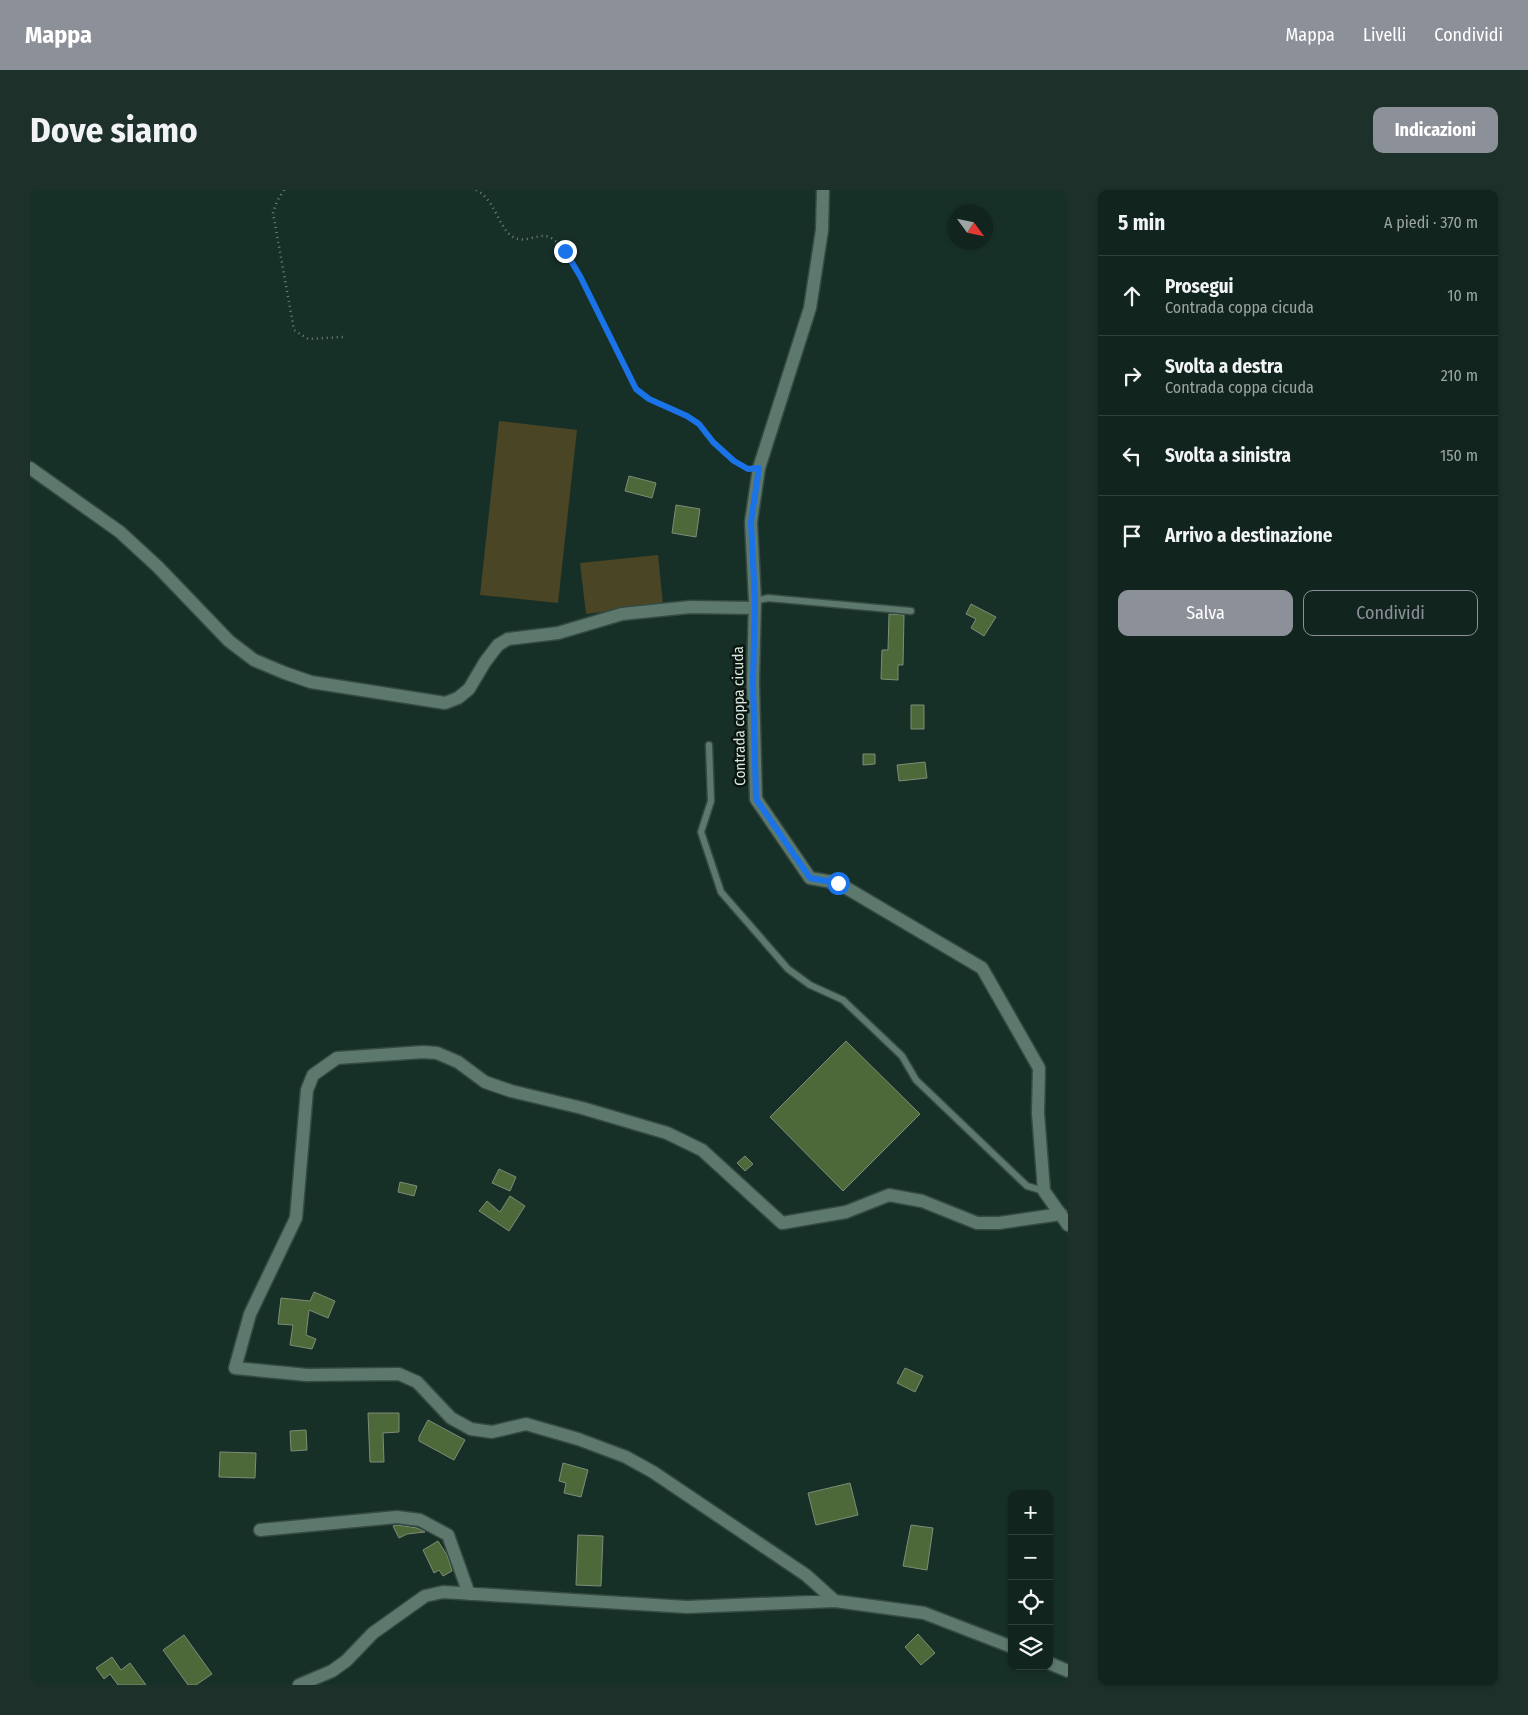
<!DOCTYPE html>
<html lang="it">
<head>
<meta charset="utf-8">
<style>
	:root { --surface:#11241d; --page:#1e302a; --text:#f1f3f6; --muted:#9ca4a4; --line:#30413b; --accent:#8c9099 }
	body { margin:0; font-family:"Fira Sans Condensed",sans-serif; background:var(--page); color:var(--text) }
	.controls { position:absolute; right:15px; bottom:15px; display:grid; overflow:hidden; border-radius:10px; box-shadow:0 1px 4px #0004 }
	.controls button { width:45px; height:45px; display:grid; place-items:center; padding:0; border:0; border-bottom:1px solid var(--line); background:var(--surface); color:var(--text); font:25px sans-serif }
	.compass { position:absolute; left:918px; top:15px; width:45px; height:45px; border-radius:50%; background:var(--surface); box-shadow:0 1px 4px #0004; rotate:123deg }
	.stop { position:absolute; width:15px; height:15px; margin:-11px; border:4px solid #1a73e8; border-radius:50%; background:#fff }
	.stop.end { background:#1a73e8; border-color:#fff; box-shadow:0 1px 5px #0008 }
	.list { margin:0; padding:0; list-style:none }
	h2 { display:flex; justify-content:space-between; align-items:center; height:65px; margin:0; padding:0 20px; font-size:21px }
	h2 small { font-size:16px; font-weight:400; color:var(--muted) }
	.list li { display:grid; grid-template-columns:32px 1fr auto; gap:15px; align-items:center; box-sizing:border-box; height:80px; padding:0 20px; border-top:1px solid var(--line) }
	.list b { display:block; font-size:19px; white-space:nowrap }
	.list p { margin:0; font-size:16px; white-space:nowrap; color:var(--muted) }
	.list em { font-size:16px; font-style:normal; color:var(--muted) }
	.actions { display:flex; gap:10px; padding:15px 20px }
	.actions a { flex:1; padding:11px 0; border:1px solid var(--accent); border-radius:10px; text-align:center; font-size:18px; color:var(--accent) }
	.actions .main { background:var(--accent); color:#fff }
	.icon { flex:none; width:28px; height:28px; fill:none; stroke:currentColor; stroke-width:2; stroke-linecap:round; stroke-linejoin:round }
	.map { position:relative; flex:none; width:1038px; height:1495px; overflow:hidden; border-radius:10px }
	header { display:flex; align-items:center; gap:30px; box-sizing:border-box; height:70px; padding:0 25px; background:var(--accent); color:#fff }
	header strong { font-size:24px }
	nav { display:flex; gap:28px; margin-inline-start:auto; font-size:18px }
	.intro { display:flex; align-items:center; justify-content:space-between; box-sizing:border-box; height:120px; padding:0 30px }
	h1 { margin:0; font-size:35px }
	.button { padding:12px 22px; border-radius:10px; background:var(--accent); color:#fff; font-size:18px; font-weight:700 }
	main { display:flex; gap:30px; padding:0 30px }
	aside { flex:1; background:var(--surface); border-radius:10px; box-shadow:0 1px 4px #0004 }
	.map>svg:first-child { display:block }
</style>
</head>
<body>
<header>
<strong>Mappa</strong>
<nav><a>Mappa</a><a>Livelli</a><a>Condividi</a></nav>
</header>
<div class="intro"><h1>Dove siamo</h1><a class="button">Indicazioni</a></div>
<main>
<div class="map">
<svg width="1038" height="1495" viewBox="0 0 1038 1495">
	<rect width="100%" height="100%" fill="#173027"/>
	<path fill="#4a4525" d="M469 231 547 240 528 413 450 405Z
		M628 365 633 415 556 424 550 373Z"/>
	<path fill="#4d693a" stroke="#7e8c76" d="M599 286 626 293 622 308 595 301Z
		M646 315 670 319 666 347 642 343Z
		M941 414 966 427 954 446 941 438 946 429 936 424Z
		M859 424 874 425 873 475H868V490L851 489 852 460H858Z
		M881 515H894V539H881Z
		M833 564H845V574L833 575Z
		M895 572 897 588 869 591 867 575Z
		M816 851 890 924 813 1001 740 927Z
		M715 966 723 974 715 981 707 973Z
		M469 979 486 987 480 1001 462 993Z
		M370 992 387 996 384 1006 368 1002Z
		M480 1006 495 1016 479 1041 449 1021 457 1011 470 1022Z
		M284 1102 305 1111 298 1128 279 1120 276 1145 286 1149 282 1159 260 1155 263 1135 248 1134 251 1108 280 1111Z
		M875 1178 893 1186 885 1202 867 1193Z
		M338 1223H369V1242L353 1243 354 1272H340Z
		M398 1230 435 1250 424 1270 389 1251V1247Z
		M276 1240 277 1260 261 1261 260 1241Z
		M190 1262 226 1263 225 1288 189 1287Z
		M533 1273 558 1280 551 1307 534 1303 536 1293 529 1291Z
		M820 1293 828 1325 786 1335 778 1303Z
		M367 1335 387 1338 395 1342 377 1344 369 1348 363 1336Z
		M881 1335 903 1338 897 1380 873 1376Z
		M548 1345 573 1346 571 1396 546 1395Z
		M408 1351 417 1365 422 1381 413 1386 409 1380 404 1383 393 1360Z
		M888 1444 905 1463 891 1475 875 1457Z
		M154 1445 182 1484 166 1495H158L133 1460Z
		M82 1467 91 1480 100 1473 116 1495H88L80 1484 74 1489 66 1478Z"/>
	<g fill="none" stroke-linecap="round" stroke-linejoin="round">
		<defs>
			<path id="lane" d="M725 411 738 408 881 421
				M679 555 681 611 671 642 691 702 758 779 780 795 813 810 872 866 886 890 997 996 1014 1001"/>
			<path id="street" d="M793 0 792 40 780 118 729 278 721 332 725 411 723 492 726 609 780 688 808 693 952 778 1009 878 1008 923 1014 1001 1038 1035
				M0 278 90 342 128 377 199 451 224 470 255 483 281 492 415 513 428 508 439 499 455 472 468 455 478 449 528 443 592 424 660 417 725 418
				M230 1340 367 1327 390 1330 418 1345 439 1404
				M805 1411 776 1385 623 1282 596 1267 548 1249 496 1234 462 1242 441 1239 421 1228 387 1192 369 1184 277 1185 205 1178 220 1124 266 1028 277 900 283 885 307 868 393 862 407 863 428 872 455 892 481 901 552 918 637 943 672 960 752 1033 816 1022 859 1005 892 1011 947 1033H969L1031 1024
				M1019 1473 1038 1481
				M269 1495 302 1481 316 1471 343 1443 395 1406 413 1402 657 1417 805 1411 894 1423 982 1457"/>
		</defs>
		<use href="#lane" stroke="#354a42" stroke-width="9"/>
		<use href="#street" stroke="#354a42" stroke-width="15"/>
		<path stroke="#6f847c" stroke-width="2.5" stroke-dasharray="1 4" stroke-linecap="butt" d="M254 0 247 11 243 23 264 140 278 149 313 147
			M446 0C466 10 468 38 483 47 495 55 511 40 523 49 546 67 558 106 571 131 583 153 596 175 606 199L619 209 657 227 669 234 683 252 704 271 717 278"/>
		<use href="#lane" stroke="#5d786d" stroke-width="6"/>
		<use href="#street" stroke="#5d786d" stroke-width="12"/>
	</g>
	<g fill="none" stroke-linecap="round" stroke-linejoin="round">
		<path stroke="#1a73e8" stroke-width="6" d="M535 61 550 86 606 199 619 209 657 226 669 234 683 252 704 271 718 279 729 278 721 332 725 411 723 492 726 609 780 688 808 693"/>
	</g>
	<g text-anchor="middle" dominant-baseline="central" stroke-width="5" stroke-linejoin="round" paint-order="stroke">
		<g font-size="15" fill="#d9e8e1" stroke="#0b1611">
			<text transform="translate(709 526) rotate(-91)">Contrada coppa cicuda</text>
		</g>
	</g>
</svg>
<div class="controls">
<button>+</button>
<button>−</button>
<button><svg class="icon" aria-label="locate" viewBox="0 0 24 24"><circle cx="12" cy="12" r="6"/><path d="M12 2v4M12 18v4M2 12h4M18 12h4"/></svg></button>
<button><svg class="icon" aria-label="layers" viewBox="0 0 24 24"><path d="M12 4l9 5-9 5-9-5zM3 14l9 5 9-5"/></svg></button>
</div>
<svg class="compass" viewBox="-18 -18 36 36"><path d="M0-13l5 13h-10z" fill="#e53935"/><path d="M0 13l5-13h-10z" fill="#9ca4a4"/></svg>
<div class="stop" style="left:808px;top:693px"></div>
<div class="stop end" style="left:535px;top:61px"></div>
</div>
<aside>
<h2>5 min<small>A piedi · 370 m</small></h2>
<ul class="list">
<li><svg class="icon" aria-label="ahead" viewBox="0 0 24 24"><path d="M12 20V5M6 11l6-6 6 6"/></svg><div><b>Prosegui</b><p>Contrada coppa cicuda</p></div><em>10 m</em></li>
<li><svg class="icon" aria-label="right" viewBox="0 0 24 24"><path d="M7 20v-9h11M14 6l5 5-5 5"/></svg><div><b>Svolta a destra</b><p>Contrada coppa cicuda</p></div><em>210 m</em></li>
<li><svg class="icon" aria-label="left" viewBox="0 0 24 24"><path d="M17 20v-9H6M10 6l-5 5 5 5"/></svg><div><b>Svolta a sinistra</b></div><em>150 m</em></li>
<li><svg class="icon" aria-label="arrive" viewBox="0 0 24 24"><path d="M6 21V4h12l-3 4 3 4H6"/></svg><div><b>Arrivo a destinazione</b></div></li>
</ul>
<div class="actions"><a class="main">Salva</a><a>Condividi</a></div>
</aside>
</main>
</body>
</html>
